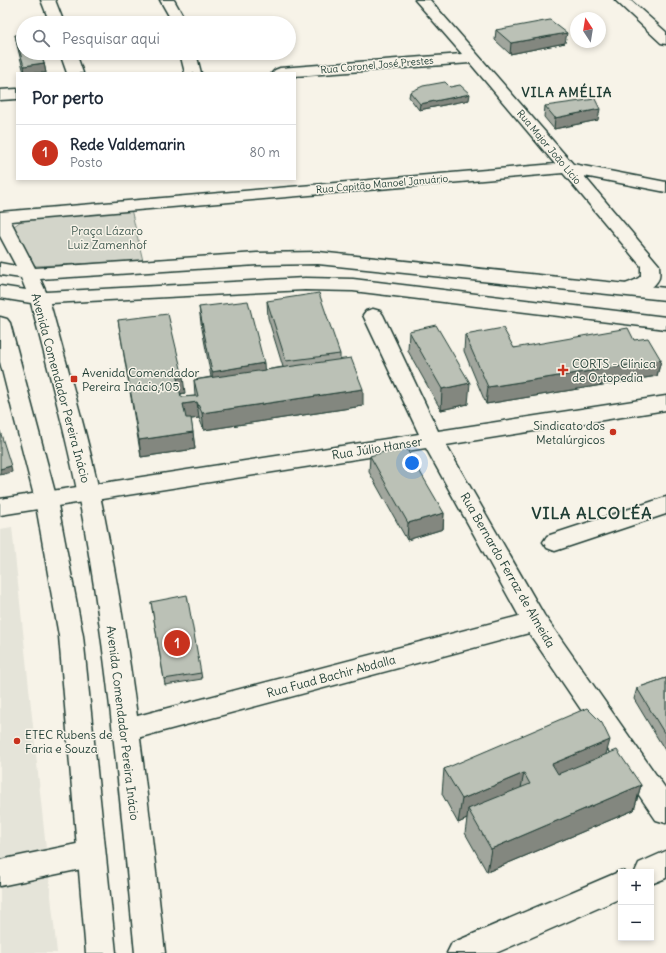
<!DOCTYPE html>
<html lang="pt">
<head>
<meta charset="utf-8">
<style>
	:root { --surface:#fff; --page:#f6f6f7; --text:#1f2937; --muted:#747a83; --line:#e0e1e3; --accent:#c8321e }
	body { margin:0; font-family:Delius,sans-serif; background:var(--page); color:var(--text) }
	.controls { position:absolute; right:12px; bottom:12px; display:grid; overflow:hidden; border-radius:0px; box-shadow:0 2px 6px #0003 }
	.controls button { width:36px; height:36px; display:grid; place-items:center; padding:0; border:0; border-bottom:1px solid var(--line); background:var(--surface); color:var(--text); font:20px sans-serif }
	.compass { position:absolute; left:570px; top:12px; width:36px; height:36px; border-radius:50%; background:var(--surface); box-shadow:0 2px 6px #0003; rotate:348deg }
	.you { position:absolute; left:412px; top:463px; width:14px; height:14px; margin:-10px; border:3px solid #fff; border-radius:50%; background:#1a73e8; box-shadow:0 0 0 6px #1a73e833 }
	.badge { display:grid; place-items:center; width:26px; height:26px; border-radius:50%; background:var(--accent); color:#fff; font-size:13px; font-weight:700 }
	.pin { position:absolute; translate:-50% -50%; border:2px solid #fff; box-shadow:0 1px 4px #0006 }
	.list { margin:0; padding:0; list-style:none }
	h2 { display:flex; justify-content:space-between; align-items:center; height:52px; margin:0; padding:0 16px; font-size:17px }
	h2 small { font-size:13px; font-weight:400; color:var(--muted) }
	.list li { display:grid; grid-template-columns:26px 1fr auto; gap:12px; align-items:center; box-sizing:border-box; height:56px; padding:0 16px; border-top:1px solid var(--line) }
	.list b { display:block; font-size:15px; white-space:nowrap }
	.list p { margin:0; font-size:13px; white-space:nowrap; color:var(--muted) }
	.list em { font-size:13px; font-style:normal; color:var(--muted) }
	.icon { flex:none; width:22px; height:22px; fill:none; stroke:currentColor; stroke-width:2; stroke-linecap:round; stroke-linejoin:round }
	.map { position:relative; flex:none; width:666px; height:953px; overflow:hidden }
	.search { position:absolute; background:var(--surface); box-shadow:0 2px 6px #0003; left:16px; top:16px; width:280px; height:44px; display:flex; align-items:center; gap:10px; box-sizing:border-box; padding:0 14px; border-radius:22px; color:var(--muted); font-size:15px }
	.panel { position:absolute; background:var(--surface); box-shadow:0 2px 6px #0003; left:16px; top:72px; width:280px; height:108px; border-radius:0px }
	.map>svg:first-child { display:block }
</style>
</head>
<body>
<div class="map">
<svg width="666" height="953" viewBox="0 0 666 953">
	<rect width="100%" height="100%" fill="#f7f3e8"/>
	<filter id="ink" filterUnits="userSpaceOnUse"><feTurbulence type="fractalNoise" baseFrequency=".025" numOctaves="2"/><feDisplacementMap in="SourceGraphic" scale="8" xChannelSelector="R" yChannelSelector="G"/><feConvolveMatrix kernelMatrix="1 2 1 2 8 2 1 2 1" color-interpolation-filters="sRGB"/></filter>
	<g filter="url(#ink)">
		<path fill="#e5e4d9" d="M12 527 57 953H0V529Z"/>
		<path fill="#d3d5ca" stroke="#79897f" d="M131 209 143 261 36 266 31 262 14 231V226L24 219Z"/>
		<g fill="none" stroke-linecap="round" stroke-linejoin="round">
			<defs>
				<path id="minor" d="M41 0H55L64 23H50Z
					M160 0H174L187 23H173Z
					M415 0H430L573 164 666 182V192L584 176 659 265C659 269 660 274 659 278 654 291 633 297 620 294L617 290C623 282 634 283 641 276V266L563 173 0 222V212L555 164 470 63 295 76V73H272L275 70 280 68 462 54Z
					M615 0H630L666 32V44L661 43Z
					M60 53H76L83 73H67Z
					M180 53H196L201 73H185Z
					M17 89V99L0 100V90Z
					M373 309 380 311 383 315 438 431 666 396V410L446 445 544 615 666 789V823L656 820 529 633 126 741 117 738 113 730 117 722 126 719 519 616 426 448 0 515V499L419 434 363 315 366 311Z
					M666 497V514L555 551 547 548 543 542 547 536Z
					M91 841 101 845 105 854 101 863 91 867 0 886V860Z
					M666 851V878L651 884V872H635L639 863Z
					M621 871 624 872H621V898L496 953H447L452 943Z"/>
				<path id="major" d="M0 213 6 214 9 218 35 268 257 253 318 252 666 288V300L318 264 257 265 40 279 46 292 305 278 353 279 666 317V329L353 291 305 290 50 303C70 377 92 450 106 525 134 667 149 810 165 953H135C121 810 109 667 84 525 70 450 50 376 31 303L0 298V286L26 290 21 278 0 275V263L16 266 0 236Z
					M0 317 7 319 10 323 57 500 83 636 116 953H86L59 636 35 500 0 362Z"/>
			</defs>
			<use href="#minor" stroke="#1f3d34" stroke-width="3"/>
			<use href="#major" stroke="#1f3d34" stroke-width="3"/>
			<use href="#minor" fill="#f7f3e8" fill-rule="evenodd"/>
			<use href="#major" fill="#f7f3e8" fill-rule="evenodd"/>
		</g>
		<path fill="#a1a69d" stroke="#1f3d34" d="M496 30 565 43 510 54 495 40Z
			M15 35 44 63 46 73H24L17 45Z
			M450 87 469 100 419 110 409 97 410 92Z
			M545 106 598 120 554 129 544 117Z
			M267 301 340 354V359L363 406 204 430 199 418 191 419 195 449 141 457 118 320 185 393 181 394V397L195 396 194 380 211 377 201 323 199 307 265 370 283 367 268 318Z
			M409 331 468 404 441 410 408 351Z
			M465 335 514 348 634 340 661 360 657 376 486 404 464 351Z
			M370 456 444 513 443 529 407 540 369 472Z
			M151 602 201 673 202 679 165 685Z
			M666 678V752L634 699 637 688Z
			M606 754 641 785 634 810 487 872 465 833 467 819 458 823 442 794 444 769Z"/>
		<path fill="#83877f" stroke="#1f3d34" d="M567 33 565 43 510 54 511 43Z
			M44 63 46 73H25L24 66Z
			M470 94 469 100 419 110 420 104Z
			M600 109 598 120 554 129 555 118Z
			M661 360 657 376 486 404 488 387Z
			M264 363 265 379 213 388 212 372Z
			M183 377 185 393 179 394 177 378Z
			M470 383 468 404 441 410 442 389Z
			M363 389V406L204 430 202 413Z
			M197 402 199 418 185 420 183 404Z
			M193 432 195 449 141 457 139 440Z
			M11 466 12 472 0 475V469Z
			M444 513 443 529 407 540 408 523Z
			M610 740 603 765 546 788 552 764Z
			M524 773 519 798 468 809 467 819 458 823 462 799Z
			M641 785 634 810 487 872 491 849Z"/>
		<path fill="#bbc1b6" stroke="#1f3d34" d="M550 20 567 33 511 43 496 30Z
			M23 34V53H41L44 63 24 66 15 35Z
			M445 82 450 87 460 85 470 94 420 104 410 92 423 86Z
			M595 99 600 109 555 118 545 106Z
			M319 293 340 354 286 361 267 301Z
			M248 301 264 363 212 372 199 307Z
			M168 314 183 377 177 378 181 397 198 396 194 380 351 358 363 389 202 413 197 402 183 404 186 418H191L193 432 139 440 118 320Z
			M436 325 470 383 442 389 409 331Z
			M503 328 514 348 628 328 634 340 648 338 661 360 488 387 465 335Z
			M0 431 11 466 0 469Z
			M405 446 444 513 408 523 370 456Z
			M187 595 201 673 164 679 151 602Z
			M666 678V736L637 688Z
			M587 708 602 723 610 740 552 764 558 774 617 750 641 785 491 849 468 809 530 784 524 773 462 799 444 769Z"/>
	</g>
	<g fill="#c8321e" stroke="#f7f3e8" stroke-width="1.5">
		<path d="M561 364h4v4h4v4h-4v4h-4v-4h-4v-4h4z"/>
		<rect x="70" y="375" width="8" height="8" rx="2"/>
		<circle cx="613" cy="432" r="4"/>
		<circle cx="17" cy="741" r="4"/>
	</g>
	<g text-anchor="middle" dominant-baseline="central" stroke-width="3" stroke-linejoin="round" paint-order="stroke">
		<g font-size="10" fill="#1f3d34" stroke="#f7f3e8">
			<text transform="translate(377 65) rotate(-5)">Rua Coronel José Prestes</text>
			<text transform="translate(549 147) rotate(50)">Rua Major João Lício</text>
			<text transform="translate(382 184) rotate(-5)">Rua Capitão Manoel Januário</text>
		</g>
		<g font-size="12" fill="#435b52" stroke="#f7f3e8">
			<text x="107" y="230">Praça Lázaro<tspan x="107" dy="14">Luiz Zamenhof</tspan></text>
		</g>
		<g font-size="12" fill="#1f3d34" stroke="#f7f3e8" text-anchor="start">
			<text x="572" y="363">CORTS - Clínica<tspan x="572" dy="14">de Ortopedia</tspan></text>
			<text x="82" y="372">Avenida Comendador<tspan x="82" dy="14">Pereira Inácio,105</tspan></text>
			<text x="605" y="425" text-anchor="end">Sindicato dos<tspan x="605" dy="14">Metalúrgicos</tspan></text>
			<text x="25" y="734">ETEC Rubens de<tspan x="25" dy="14">Faria e Souza</tspan></text>
		</g>
		<g font-size="12" fill="#1f3d34" stroke="#f7f3e8">
			<text transform="translate(61 388) rotate(75)">Avenida Comendador Pereira Inácio</text>
			<text transform="translate(377 448) rotate(-9)">Rua Júlio Hanser</text>
			<text transform="translate(508 570) rotate(60)">Rua Bernardo Ferraz de Almeida</text>
			<text transform="translate(331 676) rotate(-15)">Rua Fuad Bachir Abdalla</text>
			<text transform="translate(123 723) rotate(83)">Avenida Comendador Pereira Inácio</text>
		</g>
		<g font-size="13" font-weight="bold" letter-spacing="1" fill="#1f3d34" stroke="#f7f3e8">
			<text x="567" y="92">VILA AMÉLIA</text>
		</g>
		<g font-size="16" font-weight="bold" letter-spacing="1" fill="#1f3d34" stroke="#f7f3e8">
			<text x="592" y="513">VILA ALCOLÉA</text>
		</g>
	</g>
</svg>
<div class="controls">
<button>+</button>
<button>−</button>
</div>
<svg class="compass" viewBox="-18 -18 36 36"><path d="M0-13l5 13h-10z" fill="#e53935"/><path d="M0 13l5-13h-10z" fill="#747a83"/></svg>
<div class="you"></div>
<div class="pin badge" style="left:177px;top:643px">1</div>
<div class="search"><svg class="icon" aria-label="search" viewBox="0 0 24 24"><circle cx="10" cy="10" r="6"/><path d="M15 15l6 6"/></svg>Pesquisar aqui</div>
<section class="panel">
<h2>Por perto<small></small></h2>
<ul class="list">
<li><span class="badge">1</span><div><b>Rede Valdemarin</b><p>Posto</p></div><em>80 m</em></li>
</ul>
</section>
</div>
</body>
</html>
